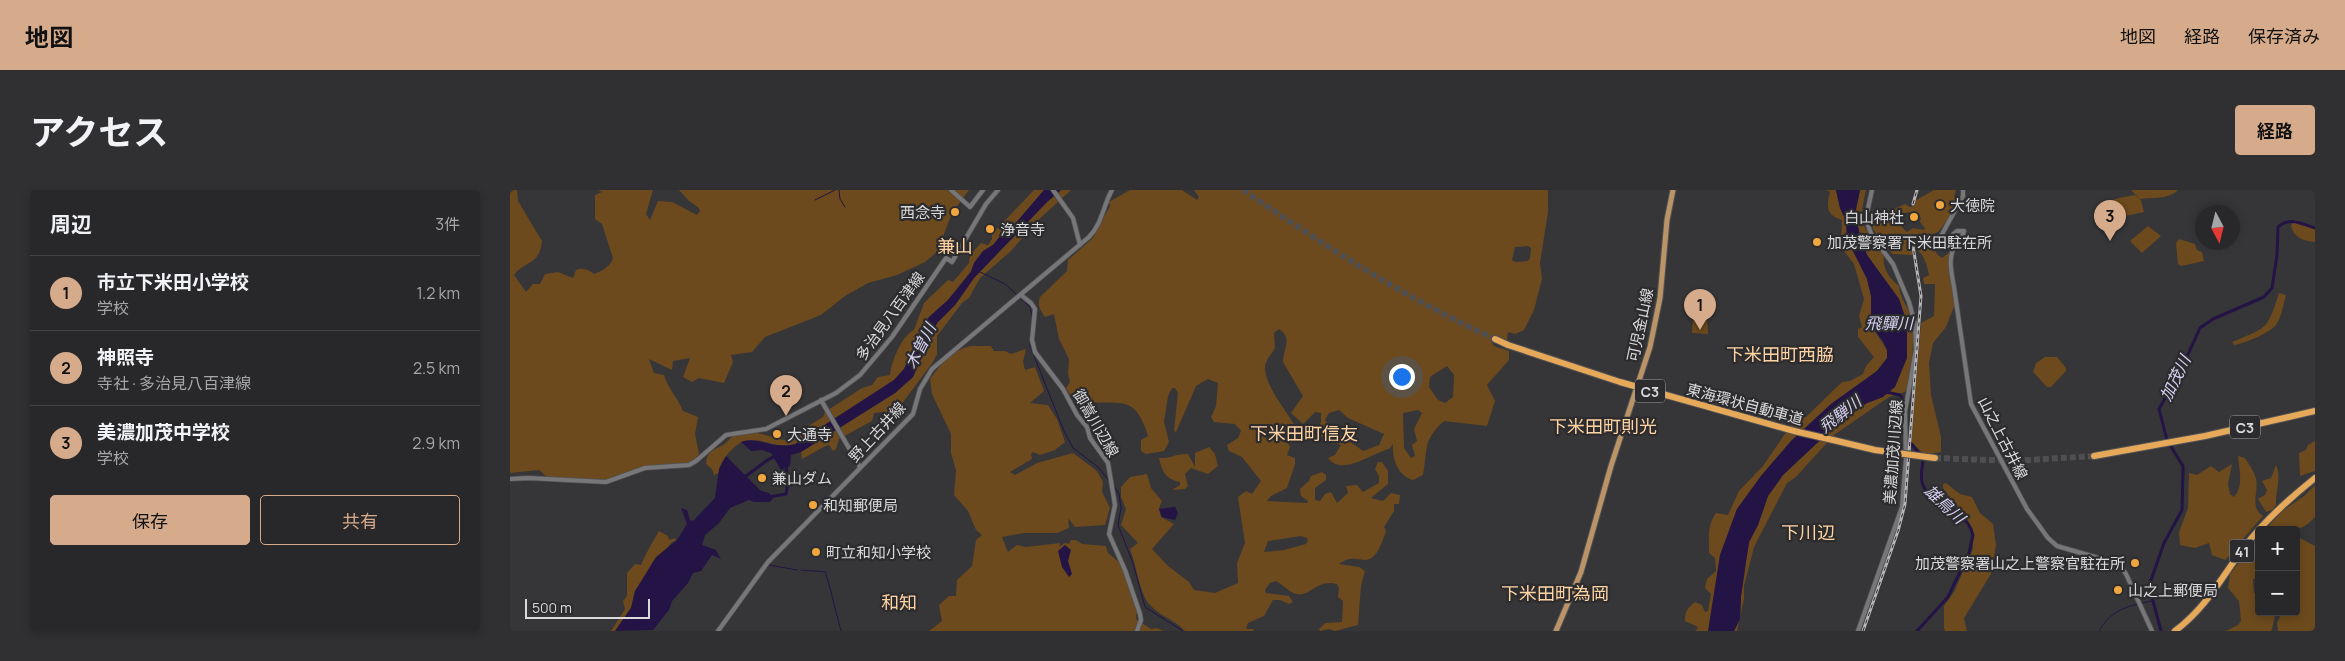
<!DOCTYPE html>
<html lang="ja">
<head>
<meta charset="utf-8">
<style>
	:root { --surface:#28282a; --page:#303032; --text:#f1f3f6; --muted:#a5a6a8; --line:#444447; --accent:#d6ab8b }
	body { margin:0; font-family:Manrope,"Noto Sans JP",sans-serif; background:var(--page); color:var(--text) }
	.controls { position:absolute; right:15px; bottom:15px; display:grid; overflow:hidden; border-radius:5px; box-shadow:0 2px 8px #0003 }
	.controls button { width:45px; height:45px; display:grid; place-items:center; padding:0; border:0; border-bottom:1px solid var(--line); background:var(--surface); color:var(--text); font:25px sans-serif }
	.compass { position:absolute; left:1685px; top:15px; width:45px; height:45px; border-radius:50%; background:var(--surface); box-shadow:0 2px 8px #0003; rotate:173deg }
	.scale { position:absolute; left:15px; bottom:12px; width:125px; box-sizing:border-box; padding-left:5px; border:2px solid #dadadc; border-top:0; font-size:14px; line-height:18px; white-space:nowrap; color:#dadadc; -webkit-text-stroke:4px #2c2b2e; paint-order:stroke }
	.you { position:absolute; left:891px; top:186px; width:18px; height:18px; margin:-12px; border:4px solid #fff; border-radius:50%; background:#1a73e8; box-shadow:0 0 0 8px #1a73e833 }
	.badge { display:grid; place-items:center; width:32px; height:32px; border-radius:50%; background:var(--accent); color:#111; font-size:16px; font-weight:700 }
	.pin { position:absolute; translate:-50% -41px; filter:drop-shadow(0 1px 2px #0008) }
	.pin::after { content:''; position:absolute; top:26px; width:18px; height:15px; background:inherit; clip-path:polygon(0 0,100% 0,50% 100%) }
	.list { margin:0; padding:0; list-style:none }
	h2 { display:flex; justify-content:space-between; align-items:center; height:65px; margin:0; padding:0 20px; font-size:21px }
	h2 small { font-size:16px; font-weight:400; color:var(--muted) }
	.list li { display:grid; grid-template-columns:32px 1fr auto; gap:15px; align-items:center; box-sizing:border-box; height:75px; padding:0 20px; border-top:1px solid var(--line) }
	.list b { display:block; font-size:19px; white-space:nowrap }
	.list p { margin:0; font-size:16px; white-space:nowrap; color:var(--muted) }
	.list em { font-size:16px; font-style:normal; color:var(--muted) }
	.actions { display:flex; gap:10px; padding:15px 20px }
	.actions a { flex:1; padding:11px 0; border:1px solid var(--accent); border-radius:5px; text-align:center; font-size:18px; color:var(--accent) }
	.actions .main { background:var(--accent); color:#111 }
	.map { position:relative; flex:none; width:1805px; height:441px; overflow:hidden; border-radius:5px }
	header { display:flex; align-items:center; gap:30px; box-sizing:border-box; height:70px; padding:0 25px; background:var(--accent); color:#111 }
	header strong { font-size:24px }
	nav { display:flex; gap:28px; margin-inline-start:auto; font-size:18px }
	.intro { display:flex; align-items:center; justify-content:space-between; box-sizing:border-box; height:120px; padding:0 30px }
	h1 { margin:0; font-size:35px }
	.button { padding:12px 22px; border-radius:5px; background:var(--accent); color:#111; font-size:18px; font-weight:700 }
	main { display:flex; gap:30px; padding:0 30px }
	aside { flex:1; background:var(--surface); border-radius:5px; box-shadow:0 2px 8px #0003 }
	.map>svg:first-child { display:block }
</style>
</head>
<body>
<header>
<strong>地図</strong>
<nav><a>地図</a><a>経路</a><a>保存済み</a></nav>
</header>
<div class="intro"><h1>アクセス</h1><a class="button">経路</a></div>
<main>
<aside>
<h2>周辺<small>3件</small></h2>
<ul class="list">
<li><span class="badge">1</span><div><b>市立下米田小学校</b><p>学校</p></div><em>1.2 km</em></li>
<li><span class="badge">2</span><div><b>神照寺</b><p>寺社 · 多治見八百津線</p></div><em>2.5 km</em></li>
<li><span class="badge">3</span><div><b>美濃加茂中学校</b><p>学校</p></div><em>2.9 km</em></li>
</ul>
<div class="actions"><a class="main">保存</a><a>共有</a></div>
</aside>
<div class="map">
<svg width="1805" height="441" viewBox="0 0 1805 441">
	<rect width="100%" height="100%" fill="#363538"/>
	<path fill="#6c4a1d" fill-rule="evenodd" d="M0 0H7L8 11 32 51C30 76 13 71 4 85L16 102 23 94H30L35 84 48 82 63 88 66 80C72 77 79 80 84 84 92 81 100 77 103 68L92 34 85 29V5L92 2 88 0H143L136 24 140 30 148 11 162 12 187 25 190 21 189 18 178 10 169 0H459L442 23 427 62 415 72 387 85 358 93 335 106 311 125 255 147 242 162 221 165 223 172 214 193 189 188 182 192 173 187 180 168 163 171 162 180 139 169 144 183 154 185C158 199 168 208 173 221L188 227 185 244 189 264 184 270 175 274 134 276 94 290 38 288 29 280 0 283Z
		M524 0H534L504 35 496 39 483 55 473 61 464 73 461 81 438 110 419 127 394 179 384 190 286 254C265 259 256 249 239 250 227 250 208 272 209 283L204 285 202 279 196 274C197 261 204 260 213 255 218 252 220 247 225 245 247 238 256 247 275 250L313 227 315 222 352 198 362 195 368 187 380 185C381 172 392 145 404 140L414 113 438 90 443 92 459 73 460 65 471 53 478 55 482 49V44Z
		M551 0H561L525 33 501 61 470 88 459 108 452 113 427 146V164L423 172 379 231H377L372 222 364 223 362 231 329 249 326 259 323 261 319 255C309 258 301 265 292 269L291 262 385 203 403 187 427 133 445 115 464 88 537 12Z
		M620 0H672L687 10 689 7 684 0H1038V22L1030 73 1032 89 1024 120 1014 140 1005 144 998 142 997 150 986 147 981 151 984 156 999 161V170L977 195 985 211 977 236 934 231C912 251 918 259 913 285L903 290C887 285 882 268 883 254L879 259C862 263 832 287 818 268L825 265 831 255 812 247 806 241 811 232V223L805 222 793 234 781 223 793 206 773 172C773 159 783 148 769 139L764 143 765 158C761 165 755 170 755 179 756 198 779 224 788 241L786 244 749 240V245L778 253 780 257 777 265 785 268V274L777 298 761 306 757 311 797 313 798 311 791 306 790 299 799 291 801 286 812 282 816 285V290L805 298V310L810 311 815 304 821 302 827 313 838 303 836 296 847 295 853 302 869 293V286L865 279 868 272H872L878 281V294L861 308 873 311 881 303 890 305 889 314H884V321L874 337 876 341C860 391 851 357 829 374L849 377 855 381 851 396 848 435 825 441 819 439 810 441 809 439 815 433 832 432 833 411 828 407 829 398 827 394C806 388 799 410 783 403 777 400 772 394 766 391L760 393 755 400 756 403 779 406 783 412 779 414 770 410H763L754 426 738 433 736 439H744L743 441H675C665 430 650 426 640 415 630 405 626 374 620 359L628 353 611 335 616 319 611 307V297L620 287 637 284 641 298 652 311 649 318 651 327 664 334 642 359 658 376 679 392 684 400 705 403 728 393 727 373 735 353 728 307 736 301 742 304 751 291 732 267 719 261 717 255 728 248 731 241 725 234 704 232 701 227 706 216 708 193 698 189 686 196 666 242 664 241 668 203 665 198H662L658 206 654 232 659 252 654 261 636 264 631 261V250L638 246C636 238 630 224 624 219 609 204 567 224 556 198L560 192 558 183 559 169 549 149 544 124 535 127C530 120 527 115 530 107L557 81 558 70 583 48 600 16 599 12ZM1018 56 1021 58 1020 68 1018 71 1005 72 1002 70 1005 57ZM937 176 944 185 943 207 935 213 928 210 919 197 920 187ZM829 220 838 228 874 244 869 255 853 261C840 251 824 243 815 230L819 223ZM908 220 912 223 904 239 907 251 902 255 905 266 901 268 894 258 893 223ZM791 346 797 348 798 351 796 354 774 360 754 362 758 351Z
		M1316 0H1326L1330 18 1336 31 1337 49 1357 89 1361 106V131L1366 143 1377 160V168L1367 181 1321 214 1281 251 1251 286 1227 319 1210 365 1201 435 1198 441H1186L1188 437 1175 431C1175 421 1177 419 1185 412L1192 415 1195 422 1198 421 1201 404 1195 398 1197 389 1206 381 1205 368 1199 363C1199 349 1197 335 1206 323L1218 325 1229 301 1253 276 1283 232 1296 227 1332 192 1340 191 1353 184 1356 176 1364 167 1348 147V139L1352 137 1349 126 1354 109 1344 74 1334 61 1331 52 1332 30C1315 25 1317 16 1320 2Z
		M1350 0H1356C1347 40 1353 32 1373 63 1375 66 1373 71 1374 74 1376 84 1382 90 1389 96 1391 112 1397 113 1400 125 1406 149 1402 173 1398 198L1395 202 1379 207 1324 245 1286 287 1277 293 1244 357 1234 396V409L1227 441H1224L1230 429 1231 406 1239 352 1248 335 1258 306 1273 285 1321 240 1357 213 1373 207 1397 168V133L1389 109 1357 65 1349 41 1345 24Z
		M1424 0H1446L1444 6 1447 11 1443 23 1428 42 1415 47 1428 65 1432 68 1441 61 1438 73 1445 114 1436 137 1423 153 1419 173 1421 205 1431 247V262L1414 265 1401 251 1411 133 1424 126 1425 94H1414L1413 88 1419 85C1417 75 1414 64 1405 58L1402 65 1382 64 1363 39 1361 29 1395 14 1400 17 1404 16 1405 11ZM1399 22 1402 24 1403 29 1411 27 1410 32 1415 38 1414 40 1403 38 1397 42 1388 33 1387 25Z
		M1621 0H1668C1658 10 1643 7 1630 9Z
		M1625 5 1631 10 1634 22 1596 30 1591 27C1591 8 1612 8 1625 5Z
		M1785 30 1805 38V52C1794 51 1784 48 1781 36Z
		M1638 36 1651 46 1632 63 1620 51Z
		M1669 49 1685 54 1687 60 1692 62 1694 71 1671 76 1668 74 1666 53Z
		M1769 103 1776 105C1773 115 1772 126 1766 135 1760 143 1733 154 1724 155L1722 152C1758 137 1757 140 1769 103Z
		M1183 127H1197L1198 144 1182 143Z
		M460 156H481L484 161H495L501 164 516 159 513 172 515 180 525 177 534 201 520 213 538 215 547 229 555 252 545 260 530 265 523 262 521 264 522 269 500 282 505 285 527 273 563 263 587 281 593 292 592 302 600 318 595 335 565 337 558 328 559 338 547 343H514L492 347 498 362 507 355 516 357 550 353 549 357 555 353 559 354 561 350H566L572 354 596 356 598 363 617 379 627 420 626 429 641 439 647 438 653 441H419L432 431 429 415 439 406H446L447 390 462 376 466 350 472 345 466 340 458 321 444 305 446 280 441 263V244L422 204 420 189C431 174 441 161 460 156Z
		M1535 167H1547L1556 178V181L1541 197H1537L1523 182 1526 173Z
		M1805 251V281L1790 286 1789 263 1796 260 1798 255Z
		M699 257 705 264 708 276 698 284 681 278 675 284 678 296 675 299 662 300 670 295V292C655 289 652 281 649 268 660 269 667 263 678 264L685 277V263Z
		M1728 266 1735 268C1739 274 1745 283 1746 289 1749 303 1739 316 1753 326L1715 370 1702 365 1699 353 1685 358 1670 355 1669 342 1678 318 1679 283 1687 285 1701 276 1709 282 1722 274 1718 294 1720 304 1724 307C1734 297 1729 279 1728 266Z
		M1766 275C1772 286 1765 303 1766 315L1762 320 1756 322 1748 309 1755 305 1757 300 1752 291 1761 288Z
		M1436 293 1450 304 1462 307 1470 323 1483 334 1486 355 1481 384 1454 428 1457 441H1435L1434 438V416L1444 402 1463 359V339L1433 298V294Z
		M1805 295V327C1789 345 1777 340 1755 340L1771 322 1794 306Z
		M149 341 158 346 159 350 165 348 166 350 161 353 125 401 121 418 105 441H101L115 419 113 411 117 406V383L125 374 131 375C136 363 142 353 149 341Z
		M1786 346 1805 356V441H1768L1767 433 1772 422H1786Z
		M1749 347V389H1743L1744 403H1749V422H1766L1762 439 1761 441H1716L1728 435 1731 431 1729 411 1718 398 1720 384Z"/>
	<path fill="#231445" d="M534 0H551L537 12 464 88 445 115 427 133 403 187 385 203 291 262 281 265 280 276 271 280 261 263 252 260 241 261 231 252C249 246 264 260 285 254L384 190 394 179 419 127 438 110 461 82 464 73 473 61 483 55 496 39 504 35Z
		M1326 0H1350L1345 24 1349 41 1357 65 1389 109 1397 133V168L1385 197 1373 207 1357 213 1344 221 1321 240 1273 285 1258 306 1248 335 1239 352 1231 406 1230 429 1224 441H1198L1210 365 1227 319 1251 286 1281 251 1321 214 1367 181 1377 168V160L1373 151 1361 136V106L1357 89 1337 49 1336 31 1330 18Z
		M216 266 251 301 259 303 263 308 260 312H244L239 310 220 318 209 333 195 345 192 355 206 360 211 369 202 365 191 381 183 383 178 393 162 411 159 420 143 440 105 441 121 418 125 401 146 367 167 350 177 334 171 318 177 320 180 330 183 331 205 308 209 279Z
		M665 317 668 323 665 330 652 327 649 319Z
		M555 355 561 360 558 371 562 384 559 387 552 377 548 361Z"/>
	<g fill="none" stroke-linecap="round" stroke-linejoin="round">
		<path stroke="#231445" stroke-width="1" d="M329 0 330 9 335 17
			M305 10 325 0
			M470 82 495 94 520 117 522 127 520 156 554 241 563 258 588 277 600 292
			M603 294 609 304 611 318 608 335 623 373 635 417 673 441
			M259 375 287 380
			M291 380 316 382
			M316 384 322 405
			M322 406 331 441
			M1631 413 1642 411
			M1589 441C1598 425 1610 418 1628 414"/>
		<path stroke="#231445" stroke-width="3" d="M1376 202 1390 205 1392 208 1393 244 1413 268C1413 276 1410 284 1412 292 1418 317 1455 314 1463 345L1459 363 1438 407 1407 441
			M232 289 259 269 266 266
			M259 307 276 304 278 294 276 275
			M1651 441 1639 396 1654 353 1672 320 1673 282V276L1657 250 1649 219 1670 182 1690 138 1703 129 1754 107 1762 98 1767 65 1768 37C1779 26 1792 34 1805 38"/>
		<path stroke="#4f4e51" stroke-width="6" stroke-dasharray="6 3" stroke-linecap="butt" d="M733 0C814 55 896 109 985 149
			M1425 268 1503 271 1584 266"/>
		<defs>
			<path id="secondary" d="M441 0 460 17 473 0
				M543 0 563 28 570 55
				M1453 0V6L1426 55 1430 56 1447 41H1454C1453 48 1448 48 1445 54 1438 69 1441 81 1444 97L1461 214 1517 319 1538 348 1547 356 1609 374 1616 384 1642 441
				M511 105 521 113 525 119 522 150 525 162 553 199 567 225 577 237 580 248 598 273 605 315 599 344 615 380 630 424 631 430 627 441
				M311 210 350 277
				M0 289 18 288 96 292 135 278 179 275 186 271 216 245 256 239 326 203 350 185 382 147 436 68 442 72 476 14 488 0
				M208 441 258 372 403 224 410 199 422 179 579 47C592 34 593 16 602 0
				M1348 441 1392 317 1396 269 1395 222 1406 159 1405 134 1399 112 1383 74 1362 46 1358 35 1357 23 1362 0"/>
			<path id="primary" d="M1046 441 1071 382 1101 276 1140 157 1150 108 1157 30 1163 0"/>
			<path id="highway" d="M985 149 998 155
				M1284 241 1323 250
				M1584 266 1695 246 1805 221
				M1417 267 1425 268
				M1665 441C1699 415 1711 387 1736 355 1756 329 1780 308 1805 288"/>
		</defs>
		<use href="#secondary" stroke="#525254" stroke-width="5.5"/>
		<use href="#primary" stroke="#525254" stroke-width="7"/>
		<use href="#highway" stroke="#525254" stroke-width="8"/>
		<use href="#secondary" stroke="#77777a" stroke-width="4"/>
		<use href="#primary" stroke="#ba9466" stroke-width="5"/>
		<use href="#highway" stroke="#e6a859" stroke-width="6"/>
		<defs>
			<path id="rail" d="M1403 14 1407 0
				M1353 441 1388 341 1395 314 1411 106 1402 50"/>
		</defs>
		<use href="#rail" stroke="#b5b4b7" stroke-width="3"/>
		<use href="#rail" stroke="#2c2b2e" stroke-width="1" stroke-dasharray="4" stroke-linecap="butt"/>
		<defs>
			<path id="highway-bridge" d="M998 155 1110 192 1284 241
				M1323 250 1365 260 1417 267"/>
		</defs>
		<use href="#highway-bridge" stroke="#525254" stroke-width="8" stroke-linecap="butt"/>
		<use href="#highway-bridge" stroke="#e6a859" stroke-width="6"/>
	</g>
	<g fill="#f1a63f" stroke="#2c2b2e" stroke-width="2">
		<circle cx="1430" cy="15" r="5"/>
		<circle cx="445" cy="22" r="5"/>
		<circle cx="1404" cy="27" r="5"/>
		<circle cx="480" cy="39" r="5"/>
		<circle cx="1307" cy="52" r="5"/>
		<circle cx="267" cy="244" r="5"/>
		<circle cx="252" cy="288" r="5"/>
		<circle cx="303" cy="315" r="5"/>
		<circle cx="306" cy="362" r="5"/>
		<circle cx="1625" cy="373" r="5"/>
		<circle cx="1608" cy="400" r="5"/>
	</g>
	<g text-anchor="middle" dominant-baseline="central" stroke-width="4.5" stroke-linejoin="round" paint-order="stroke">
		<g fill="#2c2b2e" stroke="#a6a6a8" stroke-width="1">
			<rect x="1125" y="189.5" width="30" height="23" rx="4"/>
			<rect x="1720" y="225.5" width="30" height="23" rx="4"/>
			<rect x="1719.5" y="349.5" width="25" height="23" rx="4"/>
		</g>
		<g font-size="14" font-weight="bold" fill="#dadadc">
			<text x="1140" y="201">C3</text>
			<text x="1735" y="237">C3</text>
			<text x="1732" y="361">41</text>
		</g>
		<g font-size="15" fill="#dadadc" stroke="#2c2b2e" text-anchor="start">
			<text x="1440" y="15">大徳院</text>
			<text x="435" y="22" text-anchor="end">西念寺</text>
			<text x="1394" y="27" text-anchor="end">白山神社</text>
			<text x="490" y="39">浄音寺</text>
			<text x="1317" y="52">加茂警察署下米田駐在所</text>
			<text x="277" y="244">大通寺</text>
			<text x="262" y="288">兼山ダム</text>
			<text x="313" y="315">和知郵便局</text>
			<text x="316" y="362">町立和知小学校</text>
			<text x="1615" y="373" text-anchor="end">加茂警察署山之上警察官駐在所</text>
			<text x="1618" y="400">山之上郵便局</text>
		</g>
		<g font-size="15" fill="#dadadc" stroke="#2c2b2e">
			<text transform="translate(380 126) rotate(-54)">多治見八百津線</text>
			<text transform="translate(1130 135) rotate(-78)">可児金山線</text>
			<text transform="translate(1235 214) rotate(15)">東海環状自動車道</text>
			<text transform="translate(586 233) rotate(60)">御嵩川辺線</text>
			<text transform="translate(367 242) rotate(-47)">野上古井線</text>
			<text transform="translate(1493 248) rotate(63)">山之上古井線</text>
			<text transform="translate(1383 262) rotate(-86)">美濃加茂川辺線</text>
		</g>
		<g font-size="16" font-style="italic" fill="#d7d1f3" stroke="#2c2b2e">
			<text x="1379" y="133">飛驒川</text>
			<text transform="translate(410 156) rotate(-63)">木曽川</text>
			<text transform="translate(1665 188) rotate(-64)">加茂川</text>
			<text transform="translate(1330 224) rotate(-38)">飛騨川</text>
			<text transform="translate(1435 314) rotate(43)">雄鳥川</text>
		</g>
		<g font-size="18" fill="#ffd4a3" stroke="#2c2b2e">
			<text x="445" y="56">兼山</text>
			<text x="1270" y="164">下米田町西脇</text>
			<text x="1093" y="236">下米田町則光</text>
			<text x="794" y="243">下米田町信友</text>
			<text x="1298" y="342">下川辺</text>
			<text x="1045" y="403">下米田町為岡</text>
			<text x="389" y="412">和知</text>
		</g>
	</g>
</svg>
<div class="controls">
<button>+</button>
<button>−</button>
</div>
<svg class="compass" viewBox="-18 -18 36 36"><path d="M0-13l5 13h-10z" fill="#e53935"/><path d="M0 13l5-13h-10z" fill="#a5a6a8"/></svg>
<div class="scale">500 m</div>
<div class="you"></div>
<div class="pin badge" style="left:1190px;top:140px">1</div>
<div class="pin badge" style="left:276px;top:226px">2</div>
<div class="pin badge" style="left:1600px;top:51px">3</div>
</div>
</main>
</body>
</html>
